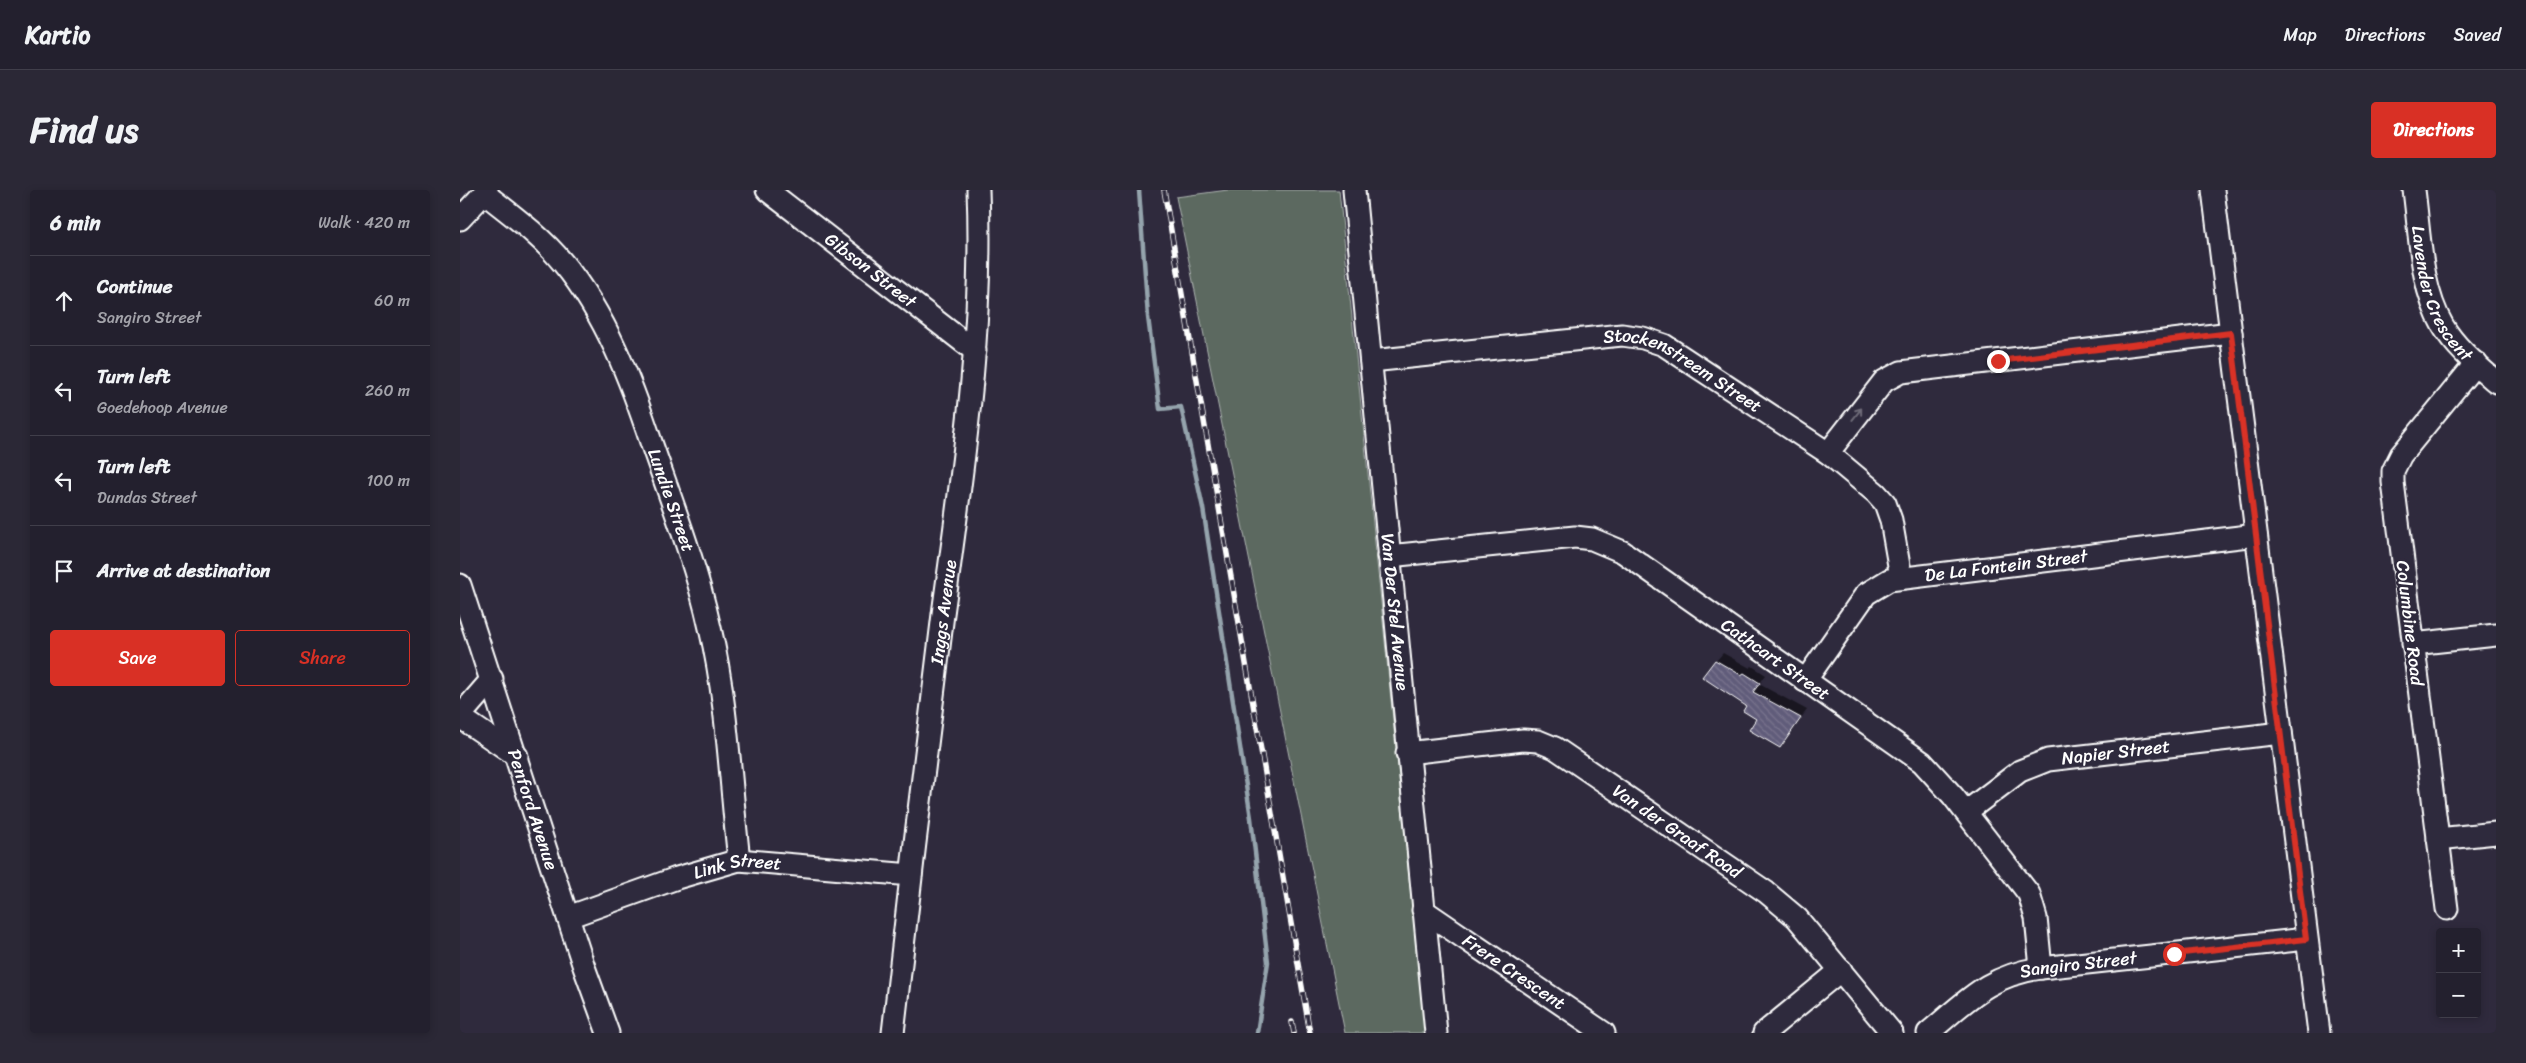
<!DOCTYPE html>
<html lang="en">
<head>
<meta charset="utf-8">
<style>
	:root { --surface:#23202e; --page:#2b2836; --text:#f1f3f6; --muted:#a3a3aa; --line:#403e4a; --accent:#d93025 }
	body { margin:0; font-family:Sriracha,sans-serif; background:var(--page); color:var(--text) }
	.controls { position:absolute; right:15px; bottom:15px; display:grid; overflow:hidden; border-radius:5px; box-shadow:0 2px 8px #0003 }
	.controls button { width:45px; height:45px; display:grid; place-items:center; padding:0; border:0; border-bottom:1px solid var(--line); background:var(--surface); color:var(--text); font:25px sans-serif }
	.stop { position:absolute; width:15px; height:15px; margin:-11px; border:4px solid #d93025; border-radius:50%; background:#fff }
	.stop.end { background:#d93025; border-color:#fff; box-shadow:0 1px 5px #0008 }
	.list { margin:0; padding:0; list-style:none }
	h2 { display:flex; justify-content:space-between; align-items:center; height:65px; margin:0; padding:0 20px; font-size:21px }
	h2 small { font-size:16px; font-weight:400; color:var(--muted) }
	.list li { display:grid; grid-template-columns:32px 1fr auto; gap:15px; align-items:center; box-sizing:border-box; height:90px; padding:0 20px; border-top:1px solid var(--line) }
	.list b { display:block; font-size:19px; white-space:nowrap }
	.list p { margin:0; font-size:16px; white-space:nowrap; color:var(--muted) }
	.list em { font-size:16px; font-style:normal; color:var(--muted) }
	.actions { display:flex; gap:10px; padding:15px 20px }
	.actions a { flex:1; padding:11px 0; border:1px solid var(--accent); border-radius:5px; text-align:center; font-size:18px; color:var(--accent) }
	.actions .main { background:var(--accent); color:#fff }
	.icon { flex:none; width:28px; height:28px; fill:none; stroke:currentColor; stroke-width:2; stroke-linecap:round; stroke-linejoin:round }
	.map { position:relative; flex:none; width:2036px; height:843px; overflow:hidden; border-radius:5px }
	header { display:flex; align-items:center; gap:30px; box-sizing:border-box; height:70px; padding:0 25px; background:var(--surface); border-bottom:1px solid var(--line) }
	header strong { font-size:24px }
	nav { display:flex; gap:28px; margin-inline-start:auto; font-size:18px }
	.intro { display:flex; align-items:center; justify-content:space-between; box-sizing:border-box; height:120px; padding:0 30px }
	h1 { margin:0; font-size:35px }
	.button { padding:12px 22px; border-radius:5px; background:var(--accent); color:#fff; font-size:18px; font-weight:700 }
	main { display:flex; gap:30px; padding:0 30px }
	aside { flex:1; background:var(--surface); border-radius:5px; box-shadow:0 2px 8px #0003 }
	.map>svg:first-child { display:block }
</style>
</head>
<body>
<header>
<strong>Kartio</strong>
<nav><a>Map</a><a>Directions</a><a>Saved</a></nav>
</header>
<div class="intro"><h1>Find us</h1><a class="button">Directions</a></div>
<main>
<aside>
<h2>6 min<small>Walk · 420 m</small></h2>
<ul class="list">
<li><svg class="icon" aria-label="ahead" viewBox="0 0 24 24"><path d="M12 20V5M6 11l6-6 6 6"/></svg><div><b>Continue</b><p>Sangiro Street</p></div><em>60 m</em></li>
<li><svg class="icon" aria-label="left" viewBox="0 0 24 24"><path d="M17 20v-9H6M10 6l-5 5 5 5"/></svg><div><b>Turn left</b><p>Goedehoop Avenue</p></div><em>260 m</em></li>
<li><svg class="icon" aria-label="left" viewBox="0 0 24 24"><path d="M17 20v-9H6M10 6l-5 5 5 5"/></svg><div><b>Turn left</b><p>Dundas Street</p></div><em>100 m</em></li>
<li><svg class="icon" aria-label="arrive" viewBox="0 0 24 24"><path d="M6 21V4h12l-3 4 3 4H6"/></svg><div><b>Arrive at destination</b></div></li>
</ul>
<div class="actions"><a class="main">Save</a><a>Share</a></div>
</aside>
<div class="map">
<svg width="2036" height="843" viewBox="0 0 2036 843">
	<defs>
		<pattern id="building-back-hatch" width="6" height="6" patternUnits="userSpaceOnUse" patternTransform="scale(1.25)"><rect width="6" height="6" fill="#615c7a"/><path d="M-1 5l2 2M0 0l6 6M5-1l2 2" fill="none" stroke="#79748e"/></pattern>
	</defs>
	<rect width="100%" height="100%" fill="#2f2a3d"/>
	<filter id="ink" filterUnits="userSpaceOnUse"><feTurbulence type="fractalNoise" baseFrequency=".02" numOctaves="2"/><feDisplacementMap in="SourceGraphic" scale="10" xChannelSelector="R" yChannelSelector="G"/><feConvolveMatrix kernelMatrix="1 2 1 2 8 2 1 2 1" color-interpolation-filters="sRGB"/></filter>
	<g filter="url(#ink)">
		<path fill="#5b6960" stroke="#adb4b0" d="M768 0H879L965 843H885L716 7Z"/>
		<path fill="#0007" d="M1263 463 1290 478 1292 476 1306 485 1299 494 1347 520 1320 556 1256 471Z"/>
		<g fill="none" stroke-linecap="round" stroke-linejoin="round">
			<path stroke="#95a4ad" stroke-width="4.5" d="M679 0 688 127 700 219 721 217 743 318 791 628 808 772 797 843"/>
		</g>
		<path fill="url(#building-back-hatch)" stroke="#fff" d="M1255 470 1281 485 1284 483 1300 493 1293 502 1341 528 1320 558 1289 540 1296 529 1283 521 1286 516 1242 487Z"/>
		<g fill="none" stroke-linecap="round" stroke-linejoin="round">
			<defs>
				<g id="minor">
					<path id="s1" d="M307 0 515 161"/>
					<path id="s2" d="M894 0 976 843"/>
					<path d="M1753 0 1859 843"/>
					<path id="s3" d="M1954 0C1960 44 1960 96 1983 136 1995 157 2018 176 2036 192"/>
					<path id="s4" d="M24 3C52 25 81 46 103 73 146 125 171 191 192 255 213 315 236 375 250 438 268 514 270 593 279 670"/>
					<path d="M0 29 27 0"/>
					<path id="s5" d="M911 171 1162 145 1183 148 1204 155 1368 263 1416 303 1425 313 1431 330 1441 387"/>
					<path d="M1368 263 1424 191 1441 182 1771 143"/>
					<path id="s6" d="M929 366 1115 347 1132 349 1163 362 1462 572 1493 606 1569 704 1576 728 1581 778"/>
					<path id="s7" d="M0 395 124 777 148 843"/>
					<path d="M1953 454 2036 445"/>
					<path id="s8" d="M1345 491 1406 404 1429 390 1796 345"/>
					<path d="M0 526 32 489"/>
					<path d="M0 527 57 566"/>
					<path id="s9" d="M947 563 1063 550 1078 551 1095 558 1306 702 1337 728 1432 843"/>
					<path id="s10" d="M1506 622 1560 581 1588 570 1821 543"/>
					<path d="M1978 649 2036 643"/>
					<path d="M1987 719 1933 292V281L1941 265 2016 173"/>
					<path id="s11" d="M963 720 1144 843"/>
					<path id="s12" d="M108 727 217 688 279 670 451 685"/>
					<path id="s13" d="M433 843C449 703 465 564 483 424 502 283 524 143 518 0"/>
					<path d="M1304 843 1381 780"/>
					<path id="s14" d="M1468 843C1508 810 1527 786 1581 778L1846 749"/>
				</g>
			</defs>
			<use href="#minor" stroke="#fff" stroke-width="25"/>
			<use href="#minor" stroke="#2f2a3d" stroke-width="21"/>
			<defs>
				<path id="rail" d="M704 0 850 843
					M832 832 834 843"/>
			</defs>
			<use href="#rail" stroke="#fff" stroke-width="5.5"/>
			<use href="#rail" stroke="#2f2a3d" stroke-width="4" stroke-dasharray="11" stroke-linecap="butt"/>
		</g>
		<defs><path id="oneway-shaft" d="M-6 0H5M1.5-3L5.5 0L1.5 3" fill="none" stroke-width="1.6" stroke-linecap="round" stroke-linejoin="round" transform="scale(1.25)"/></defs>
		<use stroke="#6d6a77" href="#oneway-shaft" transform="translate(1397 224) rotate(-52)"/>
	</g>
	<g fill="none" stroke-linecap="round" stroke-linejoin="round" filter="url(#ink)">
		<path stroke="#d93025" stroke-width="6" d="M1538 171 1771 143 1846 749 1714 764"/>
	</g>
	<g text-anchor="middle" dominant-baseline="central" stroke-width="5" stroke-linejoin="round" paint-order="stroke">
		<g font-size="18" fill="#fff" stroke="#2f2a3d">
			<text stroke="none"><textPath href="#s1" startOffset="131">Gibson Street</textPath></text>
			<text stroke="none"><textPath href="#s3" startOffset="109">Lavender Crescent</textPath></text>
			<text stroke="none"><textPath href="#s5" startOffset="322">Stockenstreem Street</textPath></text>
			<text stroke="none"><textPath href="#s4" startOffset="368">Lundie Street</textPath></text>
			<text stroke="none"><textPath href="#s8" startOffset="251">De La Fontein Street</textPath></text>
			<text stroke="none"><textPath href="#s13" startOffset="424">Inggs Avenue</textPath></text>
			<text stroke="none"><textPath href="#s2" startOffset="424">Van Der Stel Avenue</textPath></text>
			<text transform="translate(1950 433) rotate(83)">Columbine Road</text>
			<text stroke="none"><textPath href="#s6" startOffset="424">Cathcart Street</textPath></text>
			<text stroke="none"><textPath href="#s10" startOffset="166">Napier Street</textPath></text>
			<text stroke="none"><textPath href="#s7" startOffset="236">Penford Avenue</textPath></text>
			<text stroke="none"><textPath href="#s9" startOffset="298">Van der Graaf Road</textPath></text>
			<text stroke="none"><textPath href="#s12" startOffset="178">Link Street</textPath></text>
			<text stroke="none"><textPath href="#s14" startOffset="170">Sangiro Street</textPath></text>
			<text stroke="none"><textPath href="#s11" startOffset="110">Frere Crescent</textPath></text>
		</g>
	</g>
</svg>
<div class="controls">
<button>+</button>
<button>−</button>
</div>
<div class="stop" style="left:1714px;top:764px"></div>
<div class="stop end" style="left:1538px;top:171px"></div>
</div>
</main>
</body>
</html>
